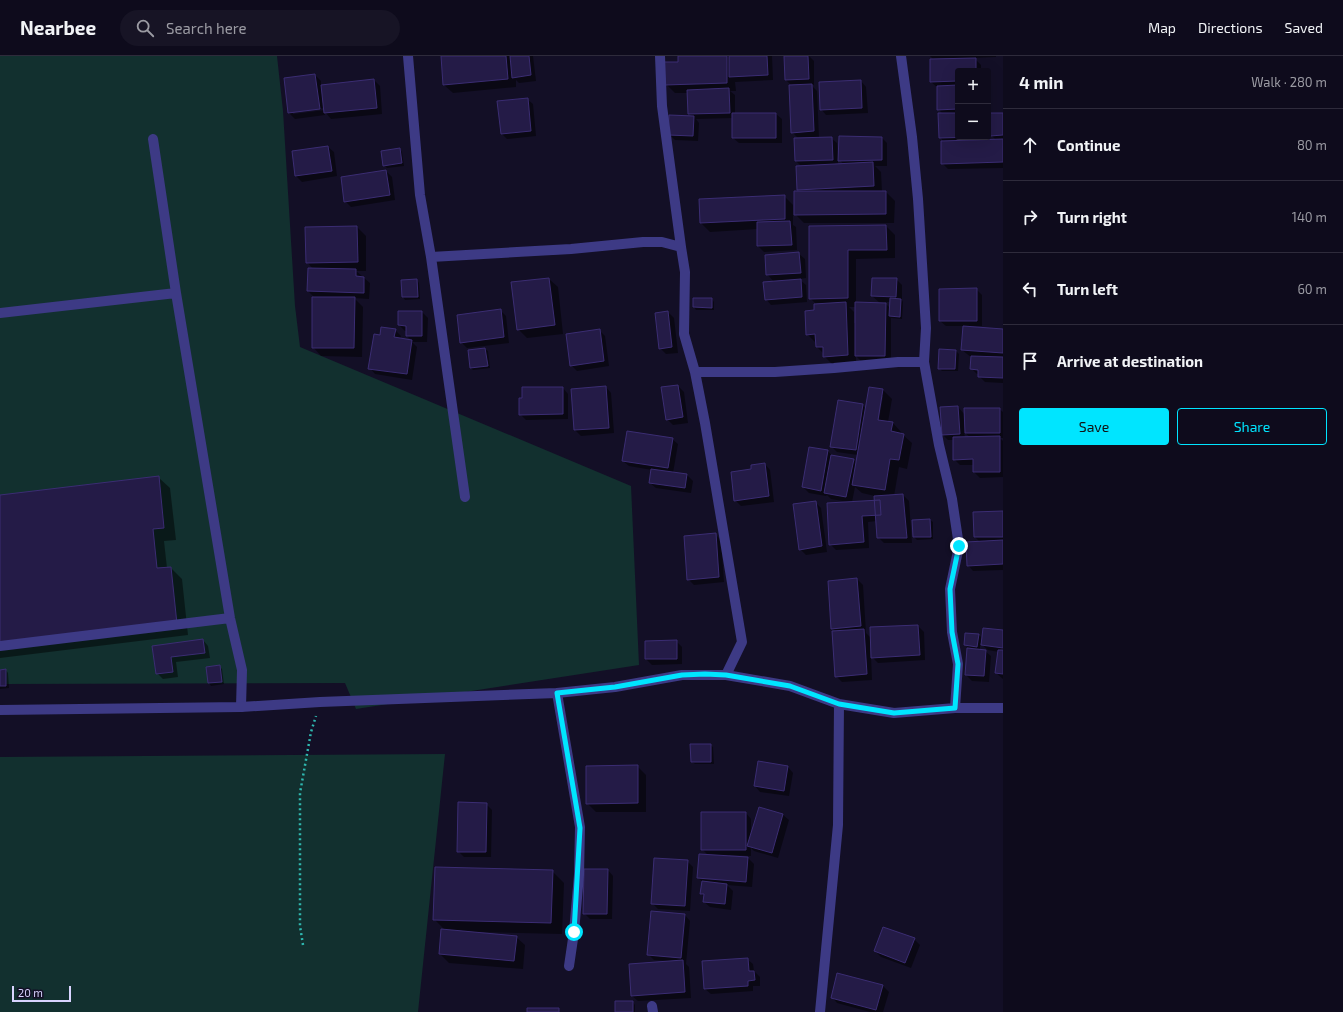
<!DOCTYPE html>
<html lang="en">
<head>
<meta charset="utf-8">
<style>
	:root { --surface:#0e0b1c; --page:#171425; --text:#f1f3f6; --muted:#9b9ba3; --line:#2e2b3b; --accent:#00e5ff }
	body { margin:0; font-family:"Exo 2",sans-serif; background:var(--page); color:var(--text) }
	.controls { position:absolute; right:12px; top:12px; display:grid; overflow:hidden; border-radius:4px; box-shadow:0 4px 16px #0002 }
	.controls button { width:36px; height:36px; display:grid; place-items:center; padding:0; border:0; border-bottom:1px solid var(--line); background:var(--surface); color:var(--text); font:20px sans-serif }
	.scale { position:absolute; left:12px; bottom:10px; width:59px; box-sizing:border-box; padding-left:4px; border:2px solid #d9d4ff; border-top:0; font-size:11px; line-height:14px; white-space:nowrap; color:#d9d4ff; -webkit-text-stroke:3px #130f26; paint-order:stroke }
	.stop { position:absolute; width:12px; height:12px; margin:-9px; border:3px solid #00e5ff; border-radius:50%; background:#fff }
	.stop.end { background:#00e5ff; border-color:#fff; box-shadow:0 1px 4px #0008 }
	.list { margin:0; padding:0; list-style:none }
	h2 { display:flex; justify-content:space-between; align-items:center; height:52px; margin:0; padding:0 16px; font-size:17px }
	h2 small { font-size:13px; font-weight:400; color:var(--muted) }
	.list li { display:grid; grid-template-columns:26px 1fr auto; gap:12px; align-items:center; box-sizing:border-box; height:72px; padding:0 16px; border-top:1px solid var(--line) }
	.list b { display:block; font-size:15px; white-space:nowrap }
	.list em { font-size:13px; font-style:normal; color:var(--muted) }
	.actions { display:flex; gap:8px; padding:12px 16px }
	.actions a { flex:1; padding:9px 0; border:1px solid var(--accent); border-radius:4px; text-align:center; font-size:14px; color:var(--accent) }
	.actions .main { background:var(--accent); color:#111 }
	.icon { flex:none; width:22px; height:22px; fill:none; stroke:currentColor; stroke-width:2; stroke-linecap:round; stroke-linejoin:round }
	.map { position:relative; flex:none; width:1003px; height:956px; overflow:hidden }
	header { display:flex; align-items:center; gap:24px; box-sizing:border-box; height:56px; padding:0 20px; background:var(--surface); border-bottom:1px solid var(--line) }
	header strong { font-size:19px }
	nav { display:flex; gap:22px; margin-inline-start:auto; font-size:14px }
	.search { width:280px; height:36px; background:var(--page); display:flex; align-items:center; gap:10px; box-sizing:border-box; padding:0 14px; border-radius:22px; color:var(--muted); font-size:15px }
	main { display:flex }
	aside { flex:1; background:var(--surface) }
	.map>svg:first-child { display:block }
</style>
</head>
<body>
<header>
<strong>Nearbee</strong>
<div class="search"><svg class="icon" aria-label="search" viewBox="0 0 24 24"><circle cx="10" cy="10" r="6"/><path d="M15 15l6 6"/></svg>Search here</div>
<nav><a>Map</a><a>Directions</a><a>Saved</a></nav>
</header>
<main>
<div class="map">
<svg width="1003" height="956" viewBox="0 0 1003 956">
	<rect width="100%" height="100%" fill="#130f26"/>
	<path fill="#12302f" d="M0 0H277L283 55 295 250 300 291 631 430 639 609 356 653 345 627 0 628Z
		M445 698 418 956H0V701Z"/>
	<path fill="#0007" fill-rule="evenodd" d="M442 0H533L536 25 519 27 516 24V31L453 37 444 29Z
		M679 0H772L773 24 735 26 736 35H730L735 39V58H776L782 63V87H739L733 82V62L696 63 699 67 698 85 675 84 669 78 692 61 689 58V37H675L666 28 679 7Z
		M790 0H814H809L814 5V29H811L817 35 819 82H831L837 87 838 102 882 82 887 87V110H875L881 116 882 136H886L895 145 894 167H804L795 158 800 136 798 134 802 111 796 105 799 83 792 76V30L786 24ZM838 102 844 109H838Z
		M930 0H996V1L974 2 981 9V15H958V81H987L988 85 996 84 991 79 1003 58V112L948 113 942 107 944 86 940 81 943 58 938 53 937 31 931 26 934 4Z
		M315 19 321 25V30L374 24 380 30 382 58 331 63 325 56V59L295 63 289 57 285 23ZM324 52 325 54 293 58V56Z
		M861 25 866 31 868 57 826 59 821 53Z
		M527 43 533 48 536 80 507 83 502 78Z
		M328 91 334 96 337 120 302 126 296 120 293 96Z
		M400 93 402 96 404 110 387 112 384 109Z
		M386 115 392 121 395 144 351 151 345 145Z
		M784 140 793 149V169L796 171 797 194 764 196 758 190V173L710 176 701 167Z
		M886 170 895 179V202L856 203V247H880L872 240 896 223 902 229V244L903 246 902 263 891 262V305H861L856 300V307L833 309 824 300V298L817 291 816 287 807 278 815 255V247L810 242V171ZM884 246H891L890 252ZM849 251H856V267H854V256Z
		M357 171 366 180V215H356L362 220V222H364L370 227 369 243 354 242 363 251 362 301 321 300 313 291 315 242 308 235 309 213H313L307 206Z
		M799 198 805 203 806 222 799 223 806 229 807 246 771 249 766 243 774 226 767 218Z
		M549 223 558 231 563 278 527 282 518 273Z
		M417 224 419 227 420 243 405 244 403 241 402 225Z
		M976 233 982 239V270H969V272L1003 274V327L985 326 979 320V318H977L971 312 972 302 962 294 964 270H946L940 265Z
		M712 243 714 246V254H696L694 251Z
		M500 254 506 260 509 287 467 292 461 286Z
		M422 256 428 262 427 286H412L417 291 412 324 375 318 370 312 381 280 395 274 401 280 400 283 412 285 407 280V275H405L399 269Z
		M668 256 674 262 678 297 666 298 660 292Z
		M599 274 605 280 609 310 577 315 571 309Z
		M485 293 488 295 490 312 473 314 471 312Z
		M940 294 956 295 959 298 958 315H942L939 312Z
		M678 330 684 336 688 367 673 369 667 363Z
		M606 331 611 337 614 377 581 380 575 374Z
		M563 332 568 338V363L526 364 520 358Z
		M870 332 883 334 892 343 888 366 893 367 901 376V378L903 379 912 387 907 413 899 411 894 440 903 439 909 445 912 487H884L878 481 877 465 868 466 869 492 836 494 830 488 848 446 831 443 827 439 826 440 809 437 803 431 828 395 832 400 853 404 857 407 858 399 837 396 831 390 862 349 866 353ZM881 340H883L878 369 876 368ZM855 431 862 437 875 440V445L852 446Z
		M958 351 965 359 999 353 1003 356V382H1000L1003 385V421L980 422 974 416V409H960L954 403V384H948L942 378ZM964 376 971 382H965Z
		M672 383 678 388 673 417 687 419 693 425 691 437 656 432 650 427 652 414 629 410 623 405Z
		M765 408 770 414 774 446 741 450 735 444 752 414Z
		M158 421 170 432 176 484 164 485 167 512H171L182 523 188 579 0 602V440Z
		M815 446 821 452 827 496 806 499 800 493Z
		M1003 457V514L973 515 968 509 980 486 975 481Z
		M930 464 933 466V483L917 484 914 481 913 465Z
		M715 478 721 484 724 526 694 529 688 523Z
		M857 523 863 529 866 577 871 582 918 570 924 576 925 604 878 607 871 600 872 624 842 626 836 620V576L832 572Z
		M1003 575V623L996 617 999 596 988 594 980 587V594L985 595 991 600 989 626 972 625 966 619 972 592 968 591 965 589 979 579 983 583Z
		M203 584 208 590 210 602 176 606 178 621 163 623 157 617 154 590Z
		M676 585 682 591V608L652 609 646 603Z
		M220 611 222 613 224 628 211 630 209 627Z
		M6 614 8 617 9 632 0 633V615Z
		M710 689 713 691 714 708H695L692 706Z
		M637 710 646 719V756H596L587 747Z
		M788 711 793 717 789 740 760 736 755 730Z
		M486 748 492 754 491 801H464L458 795Z
		M759 752 783 759 789 764 778 802 754 795 751 792V800L729 799V801L748 802 754 808 752 831 727 829 733 835 731 854 710 851 704 846 705 841 701 838 703 826 698 822 708 799 702 793 746 757 751 763V777Z
		M687 805 693 811 690 855 658 853 652 847Z
		M608 814 613 820 612 863H590L584 857Z
		M552 815 564 827 562 878 480 876V877L516 881 525 889 523 913 449 907 440 898 445 874 434 863Z
		M685 859 690 865 686 908 689 911 691 942 638 945 632 940 668 905 654 904 648 898Z
		M914 883 920 889 911 912 881 901 875 895Z
		M747 903 753 908 754 915 760 921V930H753V935L711 938 705 933Z
		M838 918 883 930 889 936 883 956H870L837 947 832 941Z
		M633 946 635 949V956H616Z"/>
	<path fill="#241b47" stroke="#3b2d73" d="M441 0H506L508 23 443 29Z
		M510 0H529L531 19 512 22Z
		M678 0H727V27L665 29 664 6H678Z
		M729 0H767L768 19 729 21Z
		M784 0H808L809 23 785 24Z
		M976 2V15H958V25L930 26V3Z
		M315 18 320 53 288 57 284 22Z
		M374 23 377 52 324 57 321 29Z
		M861 24 862 52 820 54 819 26Z
		M812 28 814 75 791 77 789 29Z
		M958 29V53L937 54V30Z
		M729 32 730 57 688 58 687 34Z
		M528 42 531 75 501 78 497 45Z
		M732 57H776V82H732Z
		M938 57H958V81H974L939 82Z
		M989 57H1003V79L990 80Z
		M669 59 694 60 693 80 668 79Z
		M839 80 882 81V104L838 105Z
		M832 81 833 104 795 105 794 82Z
		M1003 83V106L941 108V85Z
		M328 90 332 115 295 120 292 95Z
		M400 92 402 107 383 110 381 95Z
		M873 106 874 130 797 134 796 110Z
		M386 114 390 139 344 146 341 121Z
		M794 135H886V158L794 159Z
		M785 139V163L700 167 699 143Z
		M790 165 792 189 757 190V166Z
		M886 169 887 194H848V242L809 243V170Z
		M357 170 358 206 306 207 305 171Z
		M799 196 801 217 766 219 765 199Z
		M308 212 356 213V220L364 221V237L307 235Z
		M549 222 555 269 517 274 511 226Z
		M872 222H897L896 241 871 240Z
		M417 223 418 241H402L401 224Z
		M801 223 802 241 765 244 763 226Z
		M977 232V265H939V233Z
		M312 241H355L354 292H312Z
		M693 242H712V252L693 251Z
		M890 242 901 243 900 261 889 260Z
		M846 246 848 299 823 301V291H816L815 278 806 279 805 255 814 254V248Z
		M855 246 886 247 885 300H855Z
		M501 253 504 281 460 287 457 259Z
		M398 255H422V280H406V270L398 269Z
		M668 255 672 291 659 293 655 257Z
		M963 270 1003 273V297L961 294Z
		M381 271 396 273 394 281 412 284 407 318 368 313 374 278 380 279Z
		M600 273 604 305 570 310 566 278Z
		M485 292 488 310 470 312 468 294Z
		M939 293 956 294 955 313H938Z
		M971 300 1003 301V322L978 321V314L970 313Z
		M678 329 683 361 666 364 661 331Z
		M606 330 609 372 574 374 571 333Z
		M522 331H563V358L519 359V342H522Z
		M869 331 883 333 878 364 893 366 891 375 904 378 899 404 890 403 885 434 852 429Z
		M838 344 863 348 856 394 830 391Z
		M958 350 960 378 942 379 940 351Z
		M964 352H1000V377H965Z
		M627 375 673 382 668 412 622 405Z
		M1000 380V416H973V403L953 404V381Z
		M809 391 828 394 821 435 802 431Z
		M831 399 854 403 846 441 824 437Z
		M765 407 769 440 734 445 731 416 751 413V409Z
		M651 413 687 418 685 432 649 427Z
		M159 420 164 472 153 473 157 512 171 511 177 568 0 589V439Z
		M903 438 907 482H877L874 440Z
		M880 444 881 459 862 460 864 486 829 489 827 447Z
		M816 445 822 490 799 494 793 448Z
		M1003 455V481H974L973 456Z
		M930 463 931 481H913L912 464Z
		M716 477 719 521 687 524 684 480Z
		M1003 484V508L967 510 966 486Z
		M857 522 861 570 831 573 828 525Z
		M918 569 920 599 871 602 870 571Z
		M983 572 1003 574V592L981 589Z
		M864 573 867 618 835 621 832 575Z
		M965 577 979 578 977 591 964 589Z
		M203 583 205 597 171 601 173 616 156 618 152 590Z
		M677 584V603H645V585Z
		M967 592 986 594 984 620 965 619Z
		M998 594H1003V618L995 617Z
		M220 609 222 626 208 627 206 611Z
		M6 613V630H0V614Z
		M690 688H711V706H691Z
		M758 705 788 710 784 735 754 730Z
		M638 709V747L586 748V710Z
		M458 746 487 747 486 796H457Z
		M759 751 783 758 772 797 747 790Z
		M701 756H746V794H701Z
		M699 798 748 801 746 826 697 822Z
		M654 802 688 804 685 850 651 848Z
		M435 811 553 814 551 867 433 864Z
		M584 813H608L607 858H583Z
		M702 825 727 828 725 848 703 846 704 838H700Z
		M651 855 685 858 681 902 647 899Z
		M883 871 915 882 905 907 874 895Z
		M441 873 517 880 514 905 439 898Z
		M748 902 749 915H754L755 924 748 925V930L704 933 702 905Z
		M683 904 685 936 631 940 629 908Z
		M837 917 883 929 876 954 831 942Z
		M615 945H633V956H615Z
		M527 952H559V956H527Z"/>
	<g fill="none" stroke-linecap="round" stroke-linejoin="round">
		<path stroke="#2fb8b0" stroke-width="2.5" stroke-dasharray="2 3" stroke-linecap="butt" d="M303 889 300 870V737L311 676 316 660"/>
		<path stroke="#3d3a85" stroke-width="10" d="M153 83 176 237 230 562 242 614 241 651
			M0 257 176 237
			M0 590 230 562"/>
		<path stroke="#3d3a85" stroke-width="10" d="M660 0 662 50 681 191
			M901 0 912 81 918 143 926 272 924 306 939 389 952 443 959 490 950 533 952 576 958 608 955 652
			M431 201 465 441
			M695 316H775L834 312 898 306H924
			M726 619 790 630 839 648 894 657 955 652H1003
			M557 637 580 771 579 819 574 876 569 910
			M0 654 241 651 320 646 557 637 615 631 682 619H726L742 586 705 367 695 316 684 278 685 216 681 191 662 186H643L571 193 431 201 420 139 408 0
			M652 950 653 956
			M820 956 838 769 839 648"/>
	</g>
	<g fill="none" stroke-linecap="round" stroke-linejoin="round">
		<path stroke="#00e5ff" stroke-width="5" d="M574 876 580 772 557 637 615 631 682 619 705 618 726 619 790 630 839 648 894 657 955 652 958 608 952 576 950 533 959 490"/>
	</g>
</svg>
<div class="controls">
<button>+</button>
<button>−</button>
</div>
<div class="scale">20 m</div>
<div class="stop" style="left:574px;top:876px"></div>
<div class="stop end" style="left:959px;top:490px"></div>
</div>
<aside>
<h2>4 min<small>Walk · 280 m</small></h2>
<ul class="list">
<li><svg class="icon" aria-label="ahead" viewBox="0 0 24 24"><path d="M12 20V5M6 11l6-6 6 6"/></svg><div><b>Continue</b></div><em>80 m</em></li>
<li><svg class="icon" aria-label="right" viewBox="0 0 24 24"><path d="M7 20v-9h11M14 6l5 5-5 5"/></svg><div><b>Turn right</b></div><em>140 m</em></li>
<li><svg class="icon" aria-label="left" viewBox="0 0 24 24"><path d="M17 20v-9H6M10 6l-5 5 5 5"/></svg><div><b>Turn left</b></div><em>60 m</em></li>
<li><svg class="icon" aria-label="arrive" viewBox="0 0 24 24"><path d="M6 21V4h12l-3 4 3 4H6"/></svg><div><b>Arrive at destination</b></div></li>
</ul>
<div class="actions"><a class="main">Save</a><a>Share</a></div>
</aside>
</main>
</body>
</html>
